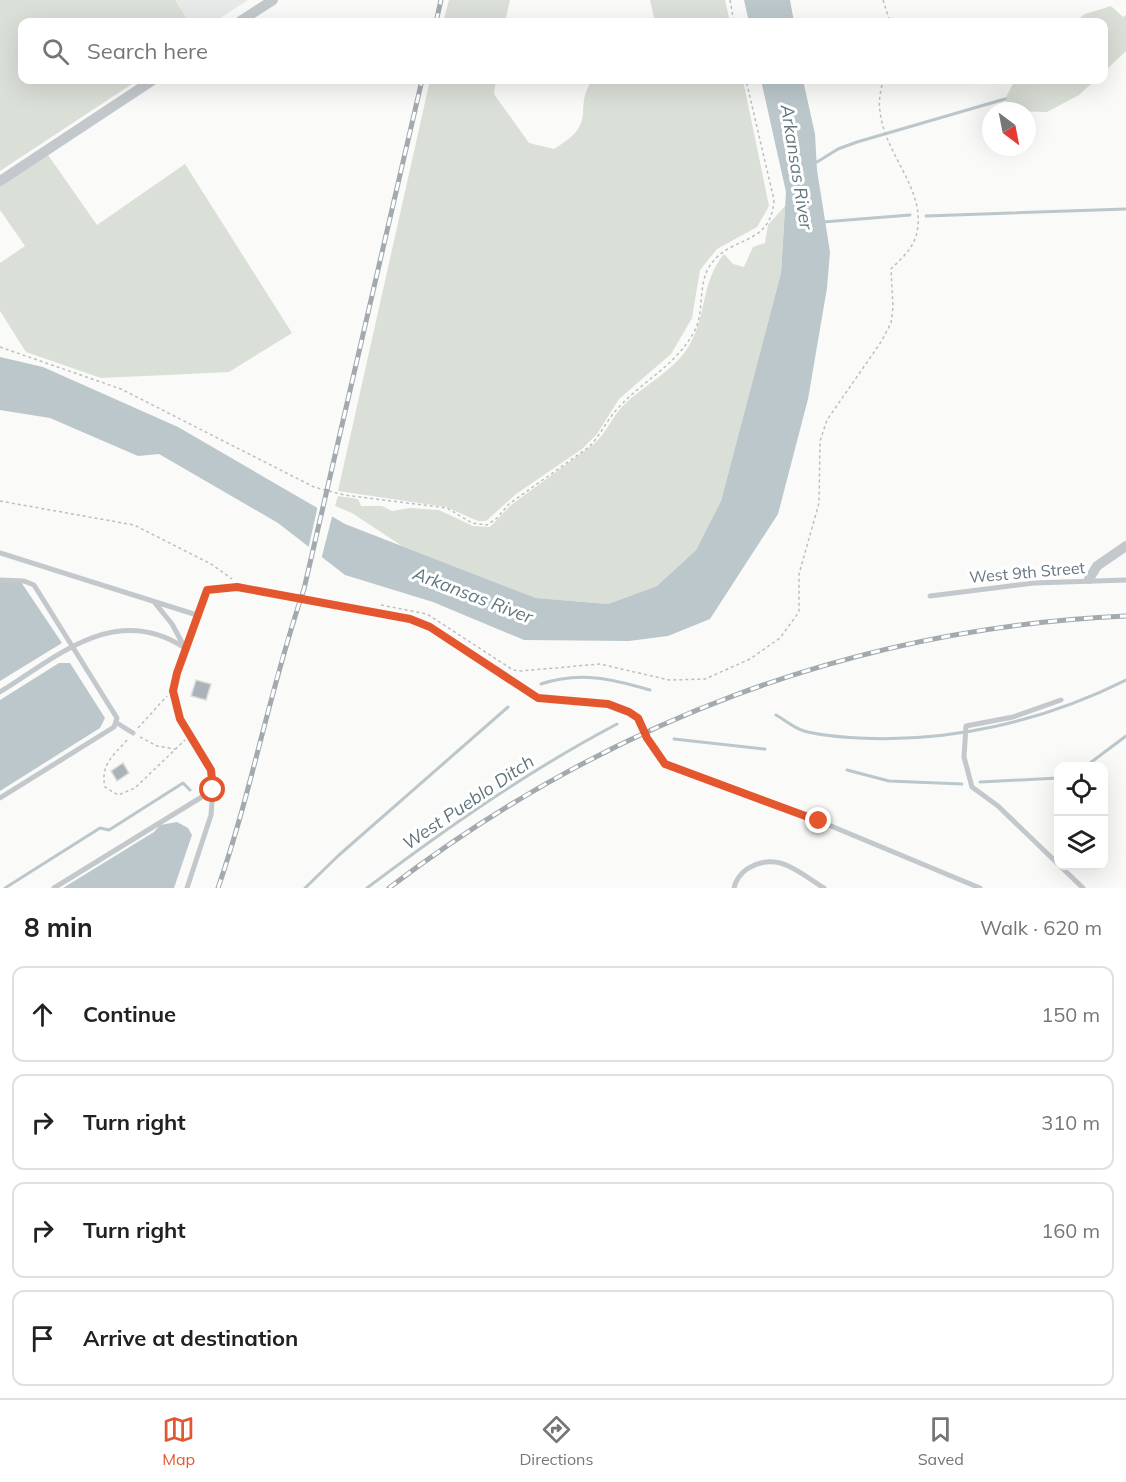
<!DOCTYPE html>
<html lang="en">
<head>
<meta charset="utf-8">
<style>
	:root { --surface:#fff; --page:#f2f2f2; --text:#222; --muted:#767676; --line:#e0e0e0; --accent:#e4572e }
	body { margin:0; font-family:Mulish,sans-serif; background:var(--page); color:var(--text) }
	.controls { position:absolute; right:18px; bottom:18px; display:grid; overflow:hidden; border-radius:12px; box-shadow:0 6px 24px #0002 }
	.controls button { width:54px; height:54px; display:grid; place-items:center; padding:0; border:0; border-bottom:2px solid var(--line); background:var(--surface); color:var(--text); font:30px sans-serif }
	.compass { position:absolute; left:982px; top:102px; width:54px; height:54px; border-radius:50%; background:var(--surface); box-shadow:0 6px 24px #0002; rotate:148deg }
	.stop { position:absolute; width:18px; height:18px; margin:-14px; border:4px solid #e4572e; border-radius:50%; background:#fff }
	.stop.end { background:#e4572e; border-color:#fff; box-shadow:0 2px 6px #0008 }
	.list { margin:0; padding:0; list-style:none }
	h2 { display:flex; justify-content:space-between; align-items:center; height:78px; margin:0; padding:0 24px; font-size:26px }
	h2 small { font-size:20px; font-weight:400; color:var(--muted) }
	.list li { display:grid; grid-template-columns:39px 1fr auto; gap:18px; align-items:center; box-sizing:border-box; height:96px; margin:0 12px 12px; padding:0 12px; border:2px solid var(--line); border-radius:12px }
	.list b { display:block; font-size:22px; white-space:nowrap }
	.list em { font-size:20px; font-style:normal; color:var(--muted) }
	.icon { flex:none; width:33px; height:33px; fill:none; stroke:currentColor; stroke-width:2; stroke-linecap:round; stroke-linejoin:round }
	.map { position:relative; flex:none; width:1126px; height:888px; overflow:hidden }
	.search { position:absolute; background:var(--surface); box-shadow:0 6px 24px #0002; left:18px; right:18px; top:18px; height:66px; display:flex; align-items:center; gap:15px; box-sizing:border-box; padding:0 21px; border-radius:12px; color:var(--muted); font-size:22px }
	.sheet { height:510px; background:var(--surface) }
	nav { display:flex; justify-content:space-around; align-items:center; box-sizing:border-box; height:84px; border-top:2px solid var(--line); background:var(--surface); font-size:16px; color:var(--muted) }
	nav a { display:grid; justify-items:center; gap:3px }
	nav .on { color:var(--accent) }
	.map>svg:first-child { display:block }
</style>
</head>
<body>
<div class="map">
<svg width="1126" height="888" viewBox="0 0 1126 888">
	<rect width="100%" height="100%" fill="#fafaf8"/>
	<path fill="#e8e9e9" d="M175 0H248L214 22H189Z"/>
	<path fill="#dadfd7" d="M0 0H175L189 22H22V80H138L0 171Z
		M449 0H510L505 22H443Z
		M650 0H725L730 22H655Z
		M1111 6 1123 17 1126 15V51L1104 72V22H1075L1085 14Z
		M430 80H496L494 94 529 143 554 149C600 122 572 111 592 80H743L769 206 757 227 717 249 700 270 692 318 671 354 619 399 597 434 582 449 516 494 486 521H478L446 507 338 491Z
		M1015 80H1095L1079 95 1047 112 1014 111 1005 99Z
		M48 155 97 225 185 164 292 333 229 372 101 378 26 352 0 311V263L25 246 0 210V186Z
		M785 206 781 273 721 501 696 550 657 586 608 604 536 598 402 546 352 513 335 506 338 496 358 499 361 506H382L392 511 410 508 439 510 473 526 490 527 511 505 594 444C606 433 611 419 622 407 642 386 676 370 690 344 707 314 701 282 724 254L733 264 744 267 753 247 765 243 768 225Z"/>
	<path fill="#bbc7cb" d="M744 0H790L794 22H749Z
		M761 80H803L815 134 817 170 830 252 827 288 808 399 778 514 710 619 668 636 629 641 524 640 433 602 345 575 278 523 159 454 138 456 50 418 0 410V357L43 367 178 427 345 524 536 598 608 604 657 586 696 550 721 501 781 273 786 192Z
		M0 582H21L62 643 0 681Z
		M59 663H70L105 718 100 728 0 791V700Z
		M177 822 188 828 192 835 174 888H63L154 832 160 825Z"/>
	<path fill="#fafaf8" d="M318 505 333 513 321 560 308 550Z"/>
	<g fill="none" stroke-linecap="round" stroke-linejoin="round">
		<path stroke="#bbc7cb" stroke-width="3" d="M817 162 838 149 857 142 1005 99
			M926 216 1126 209
			M823 222 910 215
			M541 684C580 671 612 679 650 690
			M776 715C785 720 794 728 804 731 822 736 840 737 859 738 950 743 1044 721 1126 680
			M674 739 765 749
			M1086 766 1126 736
			M847 770 889 781 962 784
			M980 782 1058 778
			M5 888 100 828 109 830 183 783 190 790
			M305 888 339 855 508 707
			M367 888C448 827 528 771 617 724"/>
	</g>
	<path fill="#aab3b9" stroke="#dcdcda" stroke-width="1.5" d="M196 680 211 684 206 700 191 696Z
		M123 763 129 773 117 781 111 771Z"/>
	<g fill="none" stroke-linecap="round" stroke-linejoin="round">
		<path stroke="#bbbfc2" stroke-width="1.5" stroke-dasharray="3 3" stroke-linecap="butt" d="M730 0 734 22
			M883 0 890 22
			M0 347 121 389 314 487 344 495 447 508 472 523 487 525 497 518 509 504 589 447C601 435 607 419 619 407 645 379 677 365 695 330 705 310 697 283 711 264 732 235 771 246 774 200L746 80
			M0 501 134 525 211 564 232 579
			M381 605 427 614 513 670 521 671 600 664 669 680 705 679 750 659 780 638 799 612V574L819 503 820 441 827 420 881 342 891 323 893 307 891 269C901 259 914 248 917 232 926 189 884 154 880 111 878 101 881 90 883 80
			M138 728 167 696
			M140 737 157 746 175 749
			M127 740C113 756 100 765 105 787L118 795 135 788 185 740"/>
		<path stroke="#c3c8cc" stroke-width="5" d="M0 553 197 615
			M0 580 24 581 34 585 117 718 114 727 0 798
			M930 596 1034 583 1126 580
			M0 692C58 656 116 602 185 648L172 624 155 603
			M1061 700 1013 717 966 726 964 757 972 787 998 806 1083 888
			M117 723 133 733
			M54 888 213 790
			M187 888 211 815 213 790 211 770 180 719 173 691 177 673 208 590 237 587 410 619 431 627 538 698 608 704 629 712 638 718 647 738 665 764 819 821 980 888
			M734 888C735 881 741 873 747 869 777 850 798 872 824 888"/>
		<path stroke="#c3c8cc" stroke-width="10" d="M239 22 273 0
			M0 181 153 80
			M1089 579 1097 566 1126 546"/>
		<defs>
			<path id="rail" d="M436 22 441 0
				M218 888C252 790 270 688 304 589L422 80
				M389 888C605 723 854 628 1126 616"/>
		</defs>
		<use href="#rail" stroke="#a2aab0" stroke-width="5"/>
		<use href="#rail" stroke="#fff" stroke-width="3" stroke-dasharray="9" stroke-linecap="butt"/>
	</g>
	<g fill="none" stroke-linecap="round" stroke-linejoin="round">
		<path stroke="#e4572e" stroke-width="8" d="M213 790 211 770 180 719 173 691 177 673 207 590 237 587 410 619 430 627 538 698 608 704 629 712 638 718 647 738 665 764 819 821"/>
	</g>
	<g text-anchor="middle" dominant-baseline="central" stroke-width="6" stroke-linejoin="round" paint-order="stroke">
		<g font-size="16" fill="#657683" stroke="#fff">
			<text transform="translate(1027 572) rotate(-5)">West 9th Street</text>
		</g>
		<g font-size="18" font-style="italic" fill="#60757c" stroke="#fff">
			<text transform="translate(797 167) rotate(81)">Arkansas River</text>
			<text transform="translate(473 595) rotate(21)">Arkansas River</text>
			<text transform="translate(468 802) rotate(-34)">West Pueblo Ditch</text>
		</g>
	</g>
</svg>
<div class="controls">
<button><svg class="icon" aria-label="locate" viewBox="0 0 24 24"><circle cx="12" cy="12" r="6"/><path d="M12 2v4M12 18v4M2 12h4M18 12h4"/></svg></button>
<button><svg class="icon" aria-label="layers" viewBox="0 0 24 24"><path d="M12 4l9 5-9 5-9-5zM3 14l9 5 9-5"/></svg></button>
</div>
<svg class="compass" viewBox="-18 -18 36 36"><path d="M0-13l5 13h-10z" fill="#e53935"/><path d="M0 13l5-13h-10z" fill="#767676"/></svg>
<div class="stop" style="left:213px;top:790px"></div>
<div class="stop end" style="left:819px;top:821px"></div>
<div class="search"><svg class="icon" aria-label="search" viewBox="0 0 24 24"><circle cx="10" cy="10" r="6"/><path d="M15 15l6 6"/></svg>Search here</div>
</div>
<section class="sheet">
<h2>8 min<small>Walk · 620 m</small></h2>
<ul class="list">
<li><svg class="icon" aria-label="ahead" viewBox="0 0 24 24"><path d="M12 20V5M6 11l6-6 6 6"/></svg><div><b>Continue</b></div><em>150 m</em></li>
<li><svg class="icon" aria-label="right" viewBox="0 0 24 24"><path d="M7 20v-9h11M14 6l5 5-5 5"/></svg><div><b>Turn right</b></div><em>310 m</em></li>
<li><svg class="icon" aria-label="right" viewBox="0 0 24 24"><path d="M7 20v-9h11M14 6l5 5-5 5"/></svg><div><b>Turn right</b></div><em>160 m</em></li>
<li><svg class="icon" aria-label="arrive" viewBox="0 0 24 24"><path d="M6 21V4h12l-3 4 3 4H6"/></svg><div><b>Arrive at destination</b></div></li>
</ul>
</section>
<nav>
<a class="on"><svg class="icon" aria-label="map" viewBox="0 0 24 24"><path d="M3 6l6-2 6 2 6-2v14l-6 2-6-2-6 2zM9 4v14M15 6v14"/></svg>Map</a>
<a><svg class="icon" aria-label="directions" viewBox="0 0 24 24"><path d="M12 3l9 9-9 9-9-9zM9 14v-3h6M13 9l2 2-2 2"/></svg>Directions</a>
<a><svg class="icon" aria-label="saved" viewBox="0 0 24 24"><path d="M7 4h10v16l-5-4-5 4z"/></svg>Saved</a>
</nav>
</body>
</html>
